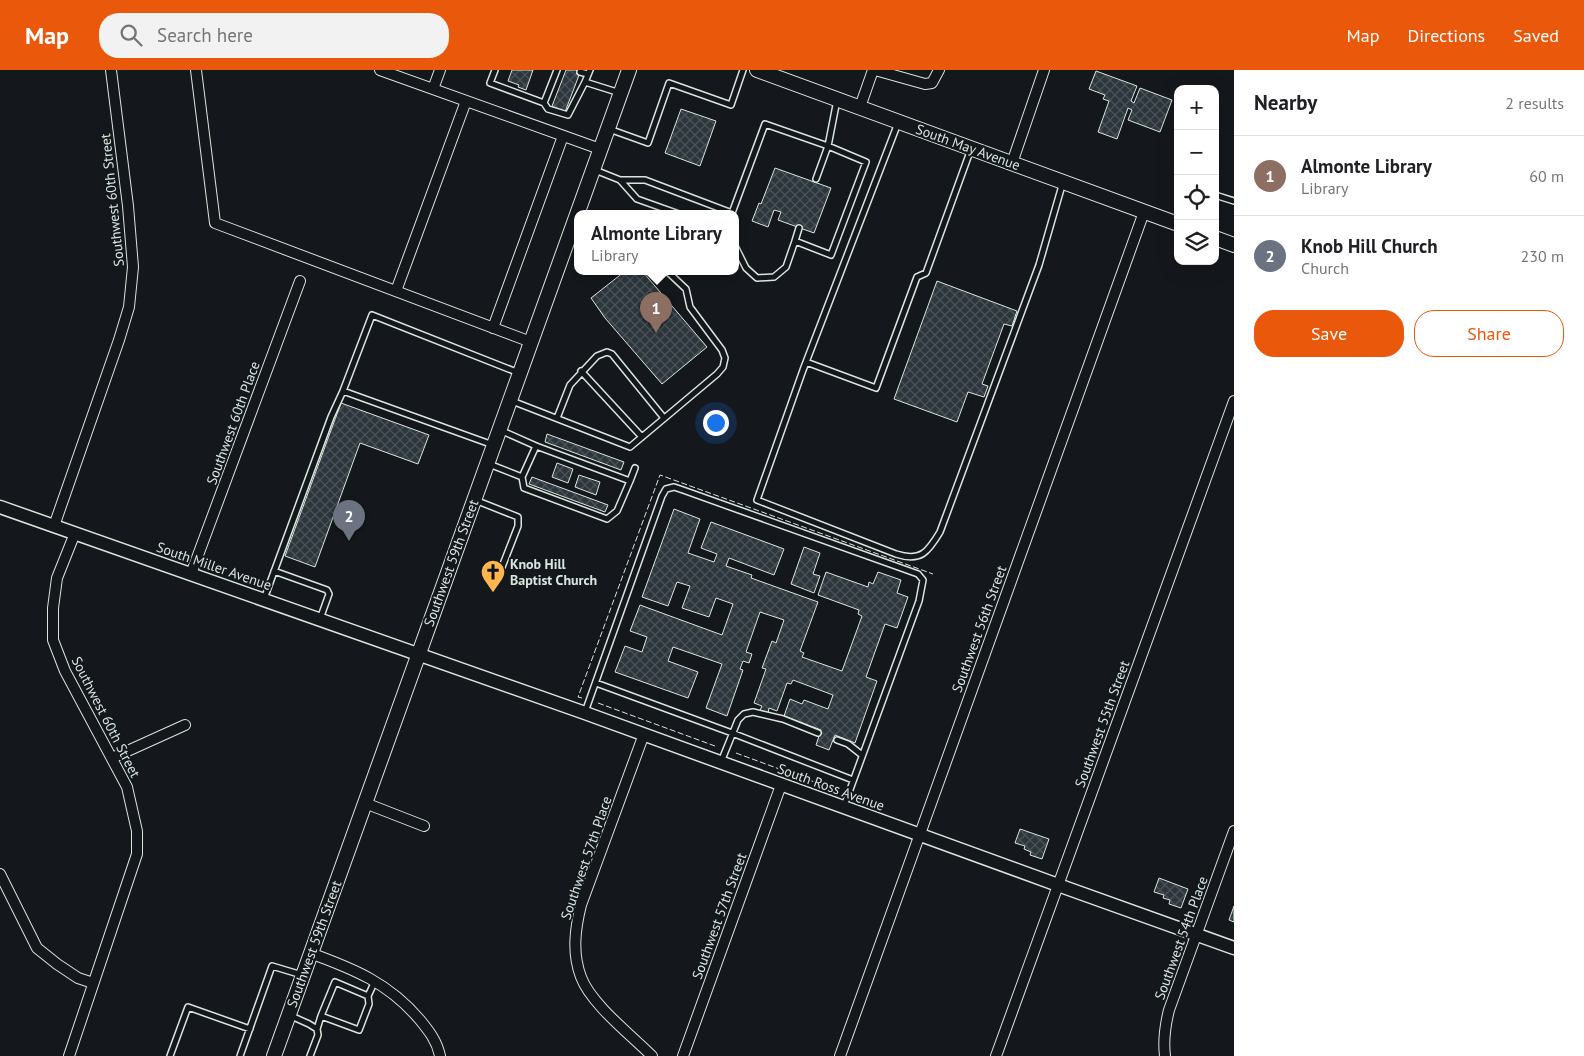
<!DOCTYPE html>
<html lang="en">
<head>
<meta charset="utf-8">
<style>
	:root { --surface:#fff; --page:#f2f2f2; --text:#202124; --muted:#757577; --line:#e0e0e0; --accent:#ea580c }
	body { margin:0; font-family:"PT Sans",sans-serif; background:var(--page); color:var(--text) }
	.controls { position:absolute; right:15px; top:15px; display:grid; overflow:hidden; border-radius:10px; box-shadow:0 5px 20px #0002 }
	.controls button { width:45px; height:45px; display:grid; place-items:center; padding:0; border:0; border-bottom:1px solid var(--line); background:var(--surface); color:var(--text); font:25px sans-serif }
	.you { position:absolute; left:715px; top:352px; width:18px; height:18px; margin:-12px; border:4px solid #fff; border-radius:50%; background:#1a73e8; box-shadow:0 0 0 8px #1a73e833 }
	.badge { display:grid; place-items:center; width:32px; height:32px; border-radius:50%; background:var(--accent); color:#fff; font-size:16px; font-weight:700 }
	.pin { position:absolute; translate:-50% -41px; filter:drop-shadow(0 1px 2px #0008) }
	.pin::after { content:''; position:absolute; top:26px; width:18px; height:15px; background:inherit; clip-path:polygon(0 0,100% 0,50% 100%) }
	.popup { position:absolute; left:574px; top:140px; width:165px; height:65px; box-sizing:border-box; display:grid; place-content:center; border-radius:10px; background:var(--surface); filter:drop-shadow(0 1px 4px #0005); font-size:16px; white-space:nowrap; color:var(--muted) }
	.popup b { font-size:19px; color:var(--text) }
	.popup::after { content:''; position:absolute; left:50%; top:100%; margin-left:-10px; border:10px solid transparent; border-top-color:var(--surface) }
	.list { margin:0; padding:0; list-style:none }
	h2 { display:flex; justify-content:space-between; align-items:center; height:65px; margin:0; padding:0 20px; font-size:21px }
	h2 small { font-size:16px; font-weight:400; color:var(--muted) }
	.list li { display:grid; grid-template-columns:32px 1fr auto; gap:15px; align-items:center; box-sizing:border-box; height:80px; padding:0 20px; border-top:1px solid var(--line) }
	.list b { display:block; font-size:19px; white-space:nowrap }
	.list p { margin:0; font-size:16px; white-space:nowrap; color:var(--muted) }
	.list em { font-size:16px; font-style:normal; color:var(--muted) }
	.actions { display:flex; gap:10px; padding:15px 20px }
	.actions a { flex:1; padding:11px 0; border:1px solid var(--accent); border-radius:20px; text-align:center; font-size:18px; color:var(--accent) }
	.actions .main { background:var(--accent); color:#fff }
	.icon { flex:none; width:28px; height:28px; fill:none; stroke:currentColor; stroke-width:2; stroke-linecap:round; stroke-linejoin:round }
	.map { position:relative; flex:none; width:1234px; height:986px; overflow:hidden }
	header { display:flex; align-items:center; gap:30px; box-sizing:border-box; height:70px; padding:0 25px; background:var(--accent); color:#fff }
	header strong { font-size:24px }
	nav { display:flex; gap:28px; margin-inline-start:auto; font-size:18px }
	.search { width:350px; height:45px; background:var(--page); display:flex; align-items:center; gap:12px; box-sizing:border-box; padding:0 18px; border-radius:20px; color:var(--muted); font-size:19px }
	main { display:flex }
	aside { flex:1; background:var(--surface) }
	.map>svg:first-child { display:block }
</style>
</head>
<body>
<header>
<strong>Map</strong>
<div class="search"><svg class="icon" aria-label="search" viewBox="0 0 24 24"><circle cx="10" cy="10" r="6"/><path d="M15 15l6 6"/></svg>Search here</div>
<nav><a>Map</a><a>Directions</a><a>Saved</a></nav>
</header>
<main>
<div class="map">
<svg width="1234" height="986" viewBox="0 0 1234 986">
	<defs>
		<pattern id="building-cross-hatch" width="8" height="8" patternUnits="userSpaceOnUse" patternTransform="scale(1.25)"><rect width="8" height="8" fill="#2c363c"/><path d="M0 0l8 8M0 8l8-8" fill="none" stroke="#4a5358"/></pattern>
	</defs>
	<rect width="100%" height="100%" fill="#14181c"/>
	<path fill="url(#building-cross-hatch)" stroke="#d8e6dc" d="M512 0H533L526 20 518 17 519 15 508 11Z
		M566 0H581L565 42 552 36Z
		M1096 1 1137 16 1131 31 1134 33 1140 18 1172 30 1160 62 1128 50 1132 40 1128 38 1117 69 1098 62 1109 31 1103 29 1105 25 1089 19Z
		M681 39 716 51 700 96 665 83Z
		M775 98 831 118 814 163 778 150 781 142 774 140 768 157 752 151 759 133 761 134Z
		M624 202H643L707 277 662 314 605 248 591 228Z
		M937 211 1017 241 1012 256 1004 254 982 314 988 316 984 327 968 322 957 352 894 329Z
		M341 333 429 365 418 394 360 373 315 497 285 486Z
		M547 364 624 392 621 400 545 372Z
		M557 393 573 399 568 413 552 407Z
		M579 405 600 412 596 425 575 417Z
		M532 407 608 435 605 442 529 414Z
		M674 439 700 449 688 483 714 492 717 484 701 478 711 452 784 479 774 505 729 488 726 496 752 505 751 508 818 532 800 581 804 583 802 587 842 601 862 546 858 544 859 540 818 525 826 502 868 517 869 512 873 514 878 502 901 510 897 523 908 527 897 558 885 554 866 607 877 611 855 673 835 665 829 680 816 675 821 660 784 646 790 629 802 634 804 630 828 639 833 625 793 610 791 614 787 613 777 641 769 638 768 643 760 640 762 636 754 633 766 599 762 598 772 571 776 573 784 550 760 542 746 582 752 584 749 593 743 591 740 599 743 600 727 646 706 638 722 594 673 577 668 591 698 602 688 628 615 602 625 576 642 582 647 567 630 561 640 535 722 565 733 534 716 528 709 547 682 538 690 516 677 512 668 536 642 527Z
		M804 477 820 483 813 504 820 506 814 523 791 514Z
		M1020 759 1049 769 1042 789 1030 785 1031 782 1024 779 1025 776 1015 773Z
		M1159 808 1188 819 1181 838 1169 834 1170 830 1163 828 1164 825 1154 822Z
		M1234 836V852L1229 850Z"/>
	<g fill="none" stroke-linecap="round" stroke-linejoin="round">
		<defs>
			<path id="service" d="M495 0 490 13 544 33
				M557 0 544 33 548 39 568 45 585 12
				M590 0 585 12 620 23
				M580 2 588 4
				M898 53 803 300 757 430 896 484C921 492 928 482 940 462L1039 195 1063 112
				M609 59 648 73 669 13 731 35 743 0
				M595 100 620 110
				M1215 125 1234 131
				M679 144 637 129 620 110H645L732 143 765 54 828 76 816 109
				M795 171 799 158
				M735 176 746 198 757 208 774 207 786 197 795 171 831 185 866 92 828 76 837 30
				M806 292 876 318 917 207 926 203 971 79
				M581 301 642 367
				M512 331 630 377 717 304 723 297 725 288 722 280 690 237 686 219 668 202
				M557 348 570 315 597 286 607 282 612 284 664 348
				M500 360 536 376 630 411 635 398
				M493 375 343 321 372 245 519 303
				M489 394 522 407 524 418 607 449 617 441 630 411
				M522 407 536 376
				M475 430 518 447V456L502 497
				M274 501 327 520 329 524 320 549
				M264 529 331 347 343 321
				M596 613 732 663 853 710
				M585 642 662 426 666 419 674 417 683 420 918 504 923 510 919 531 844 736
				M837 670 848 674 862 685
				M721 692 738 650 744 644 753 642 783 649 818 663
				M289 945 309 954 317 959 318 965 310 986
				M321 946 359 960 369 934 368 926
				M317 959 321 946 335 912 368 926 375 911
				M170 986 188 937 250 959
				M240 986 272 896 302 905"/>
			<path id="minor" d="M196 0 215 153 531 272
				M380 0 600 79
				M875 0 925 14 932 13 939 0
				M433 19 440 0
				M860 37 873 0
				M1012 93 1044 0
				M396 221 466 31
				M493 258 563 66
				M54 456 119 270 129 237 133 197 128 136 111 0
				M191 504 300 211
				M644 664 581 835C575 859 572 883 581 907 591 934 631 965 652 986
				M112 688 185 655
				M365 733 424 756
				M0 804 37 878 57 894 78 908 93 913
				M310 883C354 899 389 913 420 950 429 961 437 971 440 986
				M69 986 137 784V761L127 717 65 601 53 570V538L57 508 75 463
				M683 986 781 715
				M840 986 1144 142
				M996 986 1234 331
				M1165 986C1163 970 1165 956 1169 940L1234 761"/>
			<path id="tertiary" d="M0 437 585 643 1058 815 1234 878"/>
			<path id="secondary" d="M757 0 1178 154
				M1215 168 1234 175
				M274 986 629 0"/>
		</defs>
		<use href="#service" stroke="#d8e6dc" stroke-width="8"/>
		<use href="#minor" stroke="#d8e6dc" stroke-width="12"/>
		<use href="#tertiary" stroke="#d8e6dc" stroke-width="15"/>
		<use href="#secondary" stroke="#d8e6dc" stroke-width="16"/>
		<use href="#service" stroke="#14181c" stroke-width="5"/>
		<use href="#minor" stroke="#14181c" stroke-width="10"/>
		<use href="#tertiary" stroke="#14181c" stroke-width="12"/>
		<use href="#secondary" stroke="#14181c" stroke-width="14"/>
		<path stroke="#d8e6dc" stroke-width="1" stroke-dasharray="6 2.5" stroke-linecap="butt" d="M582 628 578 627 660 405 933 504
			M598 633 715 676
			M736 683 839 721"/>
	</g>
	<defs>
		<symbol id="church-pin" viewBox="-11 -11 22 30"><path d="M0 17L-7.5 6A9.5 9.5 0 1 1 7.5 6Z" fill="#ffb74d" stroke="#14181c"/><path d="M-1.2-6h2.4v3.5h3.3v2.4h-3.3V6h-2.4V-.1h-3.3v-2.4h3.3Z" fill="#111"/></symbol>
	</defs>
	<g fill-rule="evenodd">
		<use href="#church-pin" x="479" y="488" width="28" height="38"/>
	</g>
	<g text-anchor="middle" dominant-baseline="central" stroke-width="4" stroke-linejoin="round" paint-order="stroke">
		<g font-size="14" fill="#d8e6dc" stroke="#14181c">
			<text transform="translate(968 77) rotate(20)">South May Avenue</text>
			<text transform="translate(112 130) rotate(-96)">Southwest 60th Street</text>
			<text transform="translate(233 353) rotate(-70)">Southwest 60th Place</text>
			<text transform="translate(451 493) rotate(-70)">Southwest 59th Street</text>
			<text transform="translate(214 496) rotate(19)">South Miller Avenue</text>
			<text transform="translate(979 559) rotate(-70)">Southwest 56th Street</text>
			<text transform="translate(106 647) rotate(63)">Southwest 60th Street</text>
			<text transform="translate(1102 654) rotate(-70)">Southwest 55th Street</text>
			<text transform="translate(831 717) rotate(20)">South Ross Avenue</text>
			<text transform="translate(586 788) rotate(-71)">Southwest 57th Place</text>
			<text transform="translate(719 846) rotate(-70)">Southwest 57th Street</text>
			<text transform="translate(1181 868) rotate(-70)">Southwest 54th Place</text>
			<text transform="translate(314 874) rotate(-70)">Southwest 59th Street</text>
		</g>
		<g font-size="14" font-weight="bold" fill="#d8e6dc" stroke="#14181c" text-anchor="start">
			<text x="510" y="494">Knob Hill<tspan x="510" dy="16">Baptist Church</tspan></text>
		</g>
	</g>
</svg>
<div class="controls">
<button>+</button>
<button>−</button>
<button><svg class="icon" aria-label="locate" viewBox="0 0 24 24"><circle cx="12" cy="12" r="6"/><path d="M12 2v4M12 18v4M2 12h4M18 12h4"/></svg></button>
<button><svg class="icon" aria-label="layers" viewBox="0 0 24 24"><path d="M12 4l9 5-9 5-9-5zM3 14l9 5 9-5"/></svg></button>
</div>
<div class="you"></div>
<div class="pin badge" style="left:656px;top:263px;background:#8d6e63">1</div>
<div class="popup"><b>Almonte Library</b>Library</div>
<div class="pin badge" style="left:349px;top:471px;background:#6b7280">2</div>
</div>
<aside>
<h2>Nearby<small>2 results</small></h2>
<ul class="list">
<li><span class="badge" style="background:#8d6e63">1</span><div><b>Almonte Library</b><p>Library</p></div><em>60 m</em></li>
<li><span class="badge" style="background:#6b7280">2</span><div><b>Knob Hill Church</b><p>Church</p></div><em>230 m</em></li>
</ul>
<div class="actions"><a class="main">Save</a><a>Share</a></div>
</aside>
</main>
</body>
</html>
